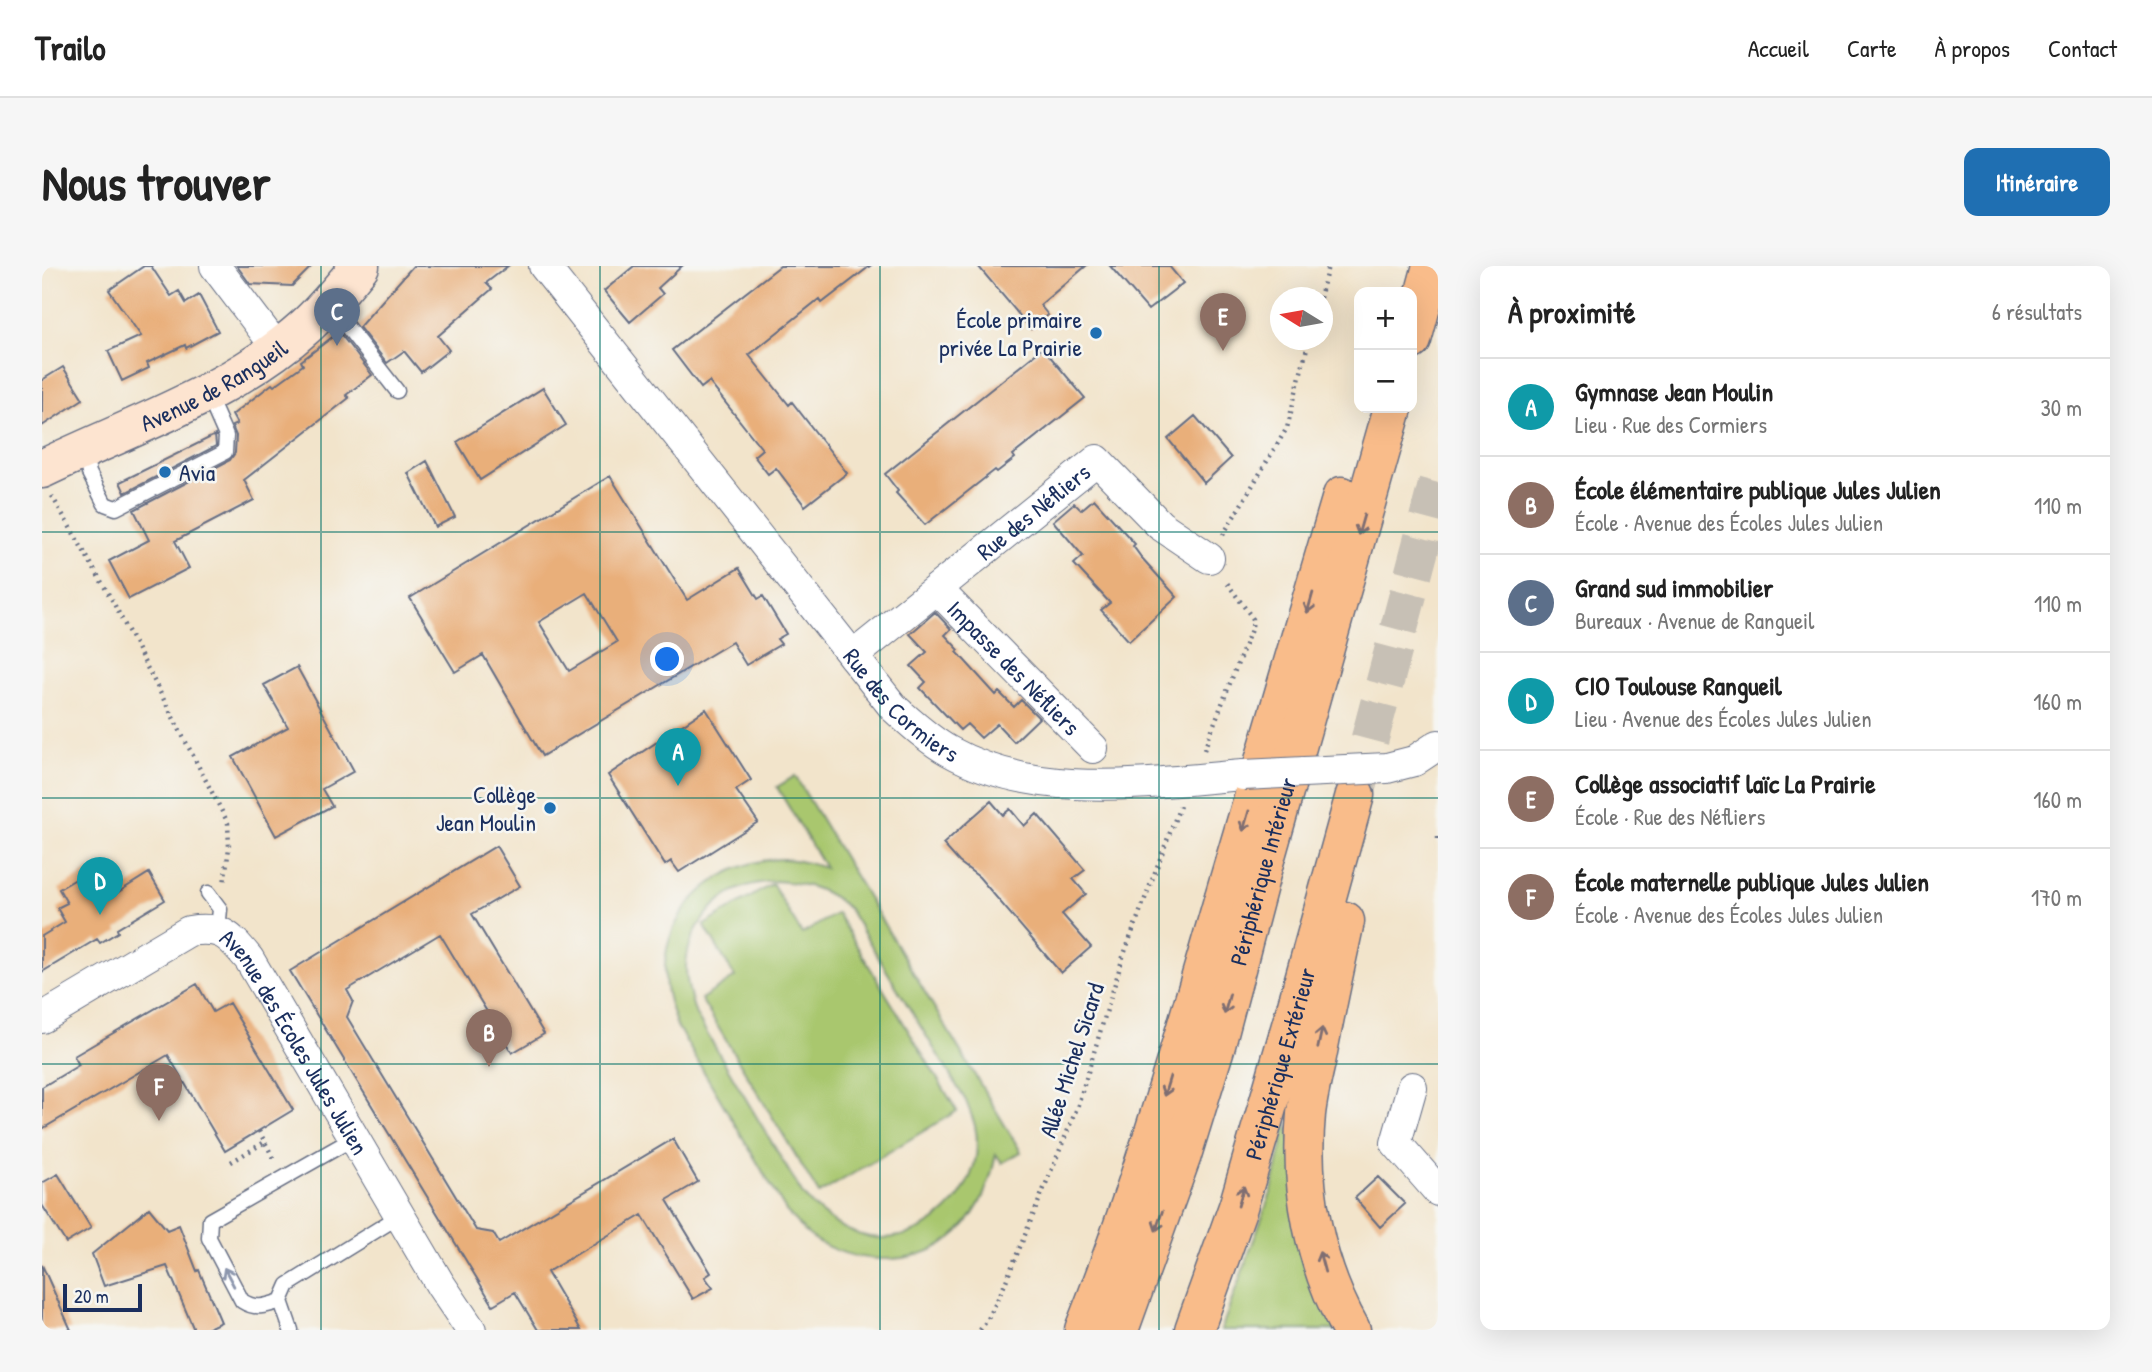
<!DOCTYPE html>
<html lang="fr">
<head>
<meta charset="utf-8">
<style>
	:root { --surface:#fff; --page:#f6f6f6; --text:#222; --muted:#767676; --line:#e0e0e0; --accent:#1f6fb2 }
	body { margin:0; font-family:"Patrick Hand",sans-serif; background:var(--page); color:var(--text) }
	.controls { position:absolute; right:21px; top:21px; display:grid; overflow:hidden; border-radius:14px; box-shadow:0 7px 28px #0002 }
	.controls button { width:63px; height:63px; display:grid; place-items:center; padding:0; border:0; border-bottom:2px solid var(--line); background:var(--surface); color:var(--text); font:35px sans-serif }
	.compass { position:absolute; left:1228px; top:21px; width:63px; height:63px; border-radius:50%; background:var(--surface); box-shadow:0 7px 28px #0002; rotate:281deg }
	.scale { position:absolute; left:21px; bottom:18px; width:79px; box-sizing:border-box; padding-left:7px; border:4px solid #1b2f5e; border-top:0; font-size:19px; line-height:24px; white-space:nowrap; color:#1b2f5e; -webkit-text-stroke:5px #f6f6f2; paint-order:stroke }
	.you { position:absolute; left:626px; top:394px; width:24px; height:24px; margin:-18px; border:5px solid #fff; border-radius:50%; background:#1a73e8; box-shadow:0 0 0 10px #1a73e833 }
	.badge { display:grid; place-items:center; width:46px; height:46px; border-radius:50%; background:var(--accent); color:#fff; font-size:23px; font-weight:700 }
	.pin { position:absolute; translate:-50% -58px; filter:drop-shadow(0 2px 4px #0008) }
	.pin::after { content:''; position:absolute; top:37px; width:24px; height:21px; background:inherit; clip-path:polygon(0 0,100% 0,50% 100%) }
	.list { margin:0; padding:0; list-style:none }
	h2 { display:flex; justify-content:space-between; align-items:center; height:91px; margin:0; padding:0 28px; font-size:30px }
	h2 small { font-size:23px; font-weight:400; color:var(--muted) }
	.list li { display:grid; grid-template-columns:46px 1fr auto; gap:21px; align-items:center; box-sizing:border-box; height:98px; padding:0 28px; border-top:2px solid var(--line) }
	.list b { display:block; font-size:26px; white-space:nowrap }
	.list p { margin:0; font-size:23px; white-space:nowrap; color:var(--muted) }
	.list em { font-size:23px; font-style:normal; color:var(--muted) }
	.map { position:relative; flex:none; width:1396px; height:1064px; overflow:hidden; border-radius:14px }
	header { display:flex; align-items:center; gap:42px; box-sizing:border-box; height:98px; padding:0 35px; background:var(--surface); border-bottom:2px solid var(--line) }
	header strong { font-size:33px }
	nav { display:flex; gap:38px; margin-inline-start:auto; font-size:24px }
	.intro { display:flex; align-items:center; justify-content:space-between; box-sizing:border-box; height:168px; padding:0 42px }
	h1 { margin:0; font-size:49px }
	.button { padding:18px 32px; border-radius:14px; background:var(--accent); color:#fff; font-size:24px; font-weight:700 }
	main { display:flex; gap:42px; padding:0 42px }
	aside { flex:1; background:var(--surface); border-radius:14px; box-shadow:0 7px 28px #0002 }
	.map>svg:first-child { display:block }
</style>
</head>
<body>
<header>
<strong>Trailo</strong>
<nav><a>Accueil</a><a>Carte</a><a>À propos</a><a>Contact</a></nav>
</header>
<div class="intro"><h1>Nous trouver</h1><a class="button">Itinéraire</a></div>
<main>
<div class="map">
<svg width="1396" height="1064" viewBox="0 0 1396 1064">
	<rect width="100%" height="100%" fill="#f6f6f2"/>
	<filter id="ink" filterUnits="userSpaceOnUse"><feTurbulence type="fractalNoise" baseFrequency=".0143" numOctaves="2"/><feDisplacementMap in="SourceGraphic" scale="14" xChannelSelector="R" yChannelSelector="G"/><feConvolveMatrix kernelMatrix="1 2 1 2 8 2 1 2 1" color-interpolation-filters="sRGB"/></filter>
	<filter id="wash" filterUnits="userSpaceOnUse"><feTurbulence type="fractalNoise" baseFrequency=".00686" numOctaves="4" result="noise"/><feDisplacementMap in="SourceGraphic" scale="28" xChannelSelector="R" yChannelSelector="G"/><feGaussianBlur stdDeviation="1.57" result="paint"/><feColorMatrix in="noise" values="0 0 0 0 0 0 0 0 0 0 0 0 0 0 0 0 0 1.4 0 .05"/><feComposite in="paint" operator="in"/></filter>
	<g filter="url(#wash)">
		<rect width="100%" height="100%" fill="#f2e4cb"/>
		<path fill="#a9c76e" stroke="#627b66" stroke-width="2" fill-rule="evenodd" d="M753 510 979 886 960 897 954 888C948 919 935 952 909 972 871 1002 809 998 771 972 761 966 753 954 744 945L635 760C629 743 623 727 623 708 620 643 680 593 741 593 756 593 770 598 783 602L735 521ZM734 615C763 617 785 623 807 643L924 835C927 843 931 852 933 860 946 916 894 973 838 972 807 971 780 951 761 929L654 749C649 734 644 718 644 701 645 668 670 632 702 621 712 617 723 616 734 615Z
			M730 618 760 668 795 647 915 845 777 928 659 733 693 711 662 659Z
			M1245 856 1294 1064H1179L1230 924Z"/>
		<g id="blocks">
			<path fill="#e9af7a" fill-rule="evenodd" d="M102 0H109L129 30 137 25 144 37 157 29 176 65 144 82 143 79 105 97 107 102 80 115 66 85 99 70 67 24Z
				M195 0H270L250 20 208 18Z
				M371 0H466L444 17 450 23 396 70 407 84 379 106 362 85 345 97 317 61Z
				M592 0H640L616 22 621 28 588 56 562 25Z
				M738 0H828L780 37 777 33 707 89 747 139 750 136 805 207 763 240 734 202 726 208 712 190 720 183 667 116 659 122 630 84Z
				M936 0H1044L998 39 1006 49 989 63Z
				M1068 0H1127L1141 17 1106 44Z
				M297 66 330 109 304 129 307 132 202 214 212 234 133 275 147 302 87 333 67 295 107 274 92 244 188 194 193 187 194 170 190 160 195 158 190 149 230 118 232 120 261 99 259 95Z
				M1001 82 1043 132 971 189 973 192 955 206 953 204 883 259 854 227 856 225 843 208Z
				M21 101 41 133 0 160V114Z
				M501 122 524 159 438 214 415 176Z
				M1153 150 1189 192 1162 217 1126 173Z
				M173 169 174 180 83 227 78 216Z
				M385 195 413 251 393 261 366 207Z
				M568 210 645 334 697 302 716 333 721 330 744 368 735 373 739 378 704 399 690 376 500 490 441 389 413 406 368 332ZM545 327 575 376 527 405 497 356Z
				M1052 233 1093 278 1091 280 1099 291 1135 331 1087 375 1059 344 1068 337 1032 298 1041 290 1011 255 1032 237 1039 244Z
				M893 346 909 363 903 369 917 384 915 386 954 429 957 426 972 441 979 434 997 452 972 476 955 458 939 472 925 458 918 464 878 422 884 416 869 400 885 386 868 368Z
				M255 401 312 505 280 523 290 540 234 570 191 491 246 461 222 419Z
				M664 443 709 514 694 524 716 556 637 606 629 595 623 599 566 509Z
				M949 535 961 549 968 543 982 560 995 548 1043 604 1031 613 1044 628 1020 648 1049 681 1019 707 937 611 917 596 901 578Z
				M454 580 478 620 430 648 502 768 470 787 398 668 305 724 311 735 305 751 434 964 451 967 457 977 631 873 656 916 625 934 669 1007 663 1011 671 1022 651 1033 600 949 505 1006 539 1064H496L473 1026 451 1039 248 705Z
				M49 604 67 632 107 607 123 634 75 663 76 666 58 677 55 673 0 706V670L23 656 15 642 25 637 17 623Z
				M155 718 171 746 187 737 251 844 183 885 126 789 0 863V821L37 799 32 790Z
				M16 908 49 962 24 977 0 939V917Z
				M1336 911 1363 938 1338 961 1313 932Z
				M107 942 125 964 137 959 155 1005 157 1004 179 1056 162 1064H152L125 1000 62 1020 50 988Z
				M0 999 29 1064H0Z"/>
		</g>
	</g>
	<g filter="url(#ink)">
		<use href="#blocks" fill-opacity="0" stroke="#666e84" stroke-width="2"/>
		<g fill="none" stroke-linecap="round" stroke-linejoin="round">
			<path stroke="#c7c0b5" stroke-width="38" stroke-dasharray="38 19" stroke-linecap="butt" d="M1313 529 1396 215"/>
			<defs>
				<path id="lane" d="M286 40 295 48 355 125
					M42 184 47 207 63 238 74 242 183 186 184 170 165 127
					M166 627 178 643 176 664
					M239 1035C224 1040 214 1044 200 1035L167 972 168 954 312 872
					M249 1064 239 1035 246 1019 359 949"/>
				<g id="street">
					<path d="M173 0 235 82"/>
					<path id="s1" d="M502 0 852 442C869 457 887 474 907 485 997 535 1103 517 1201 509"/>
					<path id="s2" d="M895 323 1051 482"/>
					<path id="s3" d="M811 390 1055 194 1118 259 1167 292"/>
					<path d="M1372 495 1396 479"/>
					<path id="s4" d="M0 752 147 665C180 660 187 669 207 693L398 1018 429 1064"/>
					<path d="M1370 821 1354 877 1396 925"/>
				</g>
				<g id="secondary">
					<path id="s5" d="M0 203C89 160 190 127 264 60 284 42 301 20 318 0"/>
				</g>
				<g id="highway">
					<path d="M1370 74 1390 0"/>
					<path d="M1303 655C1293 702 1283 748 1274 796 1270 813 1266 831 1264 848 1257 922 1273 1000 1309 1064"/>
					<path d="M1042 1064C1098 923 1140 777 1182 631 1221 497 1260 363 1300 230"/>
					<path id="s6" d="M1077 1064 1140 889 1174 779 1220 604 1351 142"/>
					<path id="s7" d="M1152 1064 1196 941 1255 739 1313 529"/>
				</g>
			</defs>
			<use href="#lane" stroke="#666e84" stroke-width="17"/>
			<use href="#street" stroke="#666e84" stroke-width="32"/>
			<use href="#secondary" stroke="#666e84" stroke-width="41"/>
			<use href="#highway" stroke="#666e84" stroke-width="41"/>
			<path stroke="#666e84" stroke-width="4.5" stroke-dasharray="2 5" stroke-linecap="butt" d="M1278 32 1286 0
				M10 230 70 334 186 557 187 582 182 618
				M1181 269 1245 162 1267 74
				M1162 484 1210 361 1211 353 1183 314
				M1396 571V574
				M217 865 233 895
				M189 896 223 876
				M938 1064 946 1053 962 1020 1035 842 1081 691 1138 540"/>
			<use href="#lane" stroke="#fff" stroke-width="14"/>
			<use href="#street" stroke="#fff" stroke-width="30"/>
			<use href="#secondary" stroke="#fde4d0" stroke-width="38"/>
			<use href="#highway" stroke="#f9bc8a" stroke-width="38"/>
			<defs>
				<path id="street-bridge" d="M1201 509 1345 502 1372 495"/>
			</defs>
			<use href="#street-bridge" stroke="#666e84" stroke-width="32" stroke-linecap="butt"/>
			<use href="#street-bridge" stroke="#fff" stroke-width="30"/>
		</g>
		<defs><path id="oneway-shaft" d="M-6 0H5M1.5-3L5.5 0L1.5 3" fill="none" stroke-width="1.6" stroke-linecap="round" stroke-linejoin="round" transform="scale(1.75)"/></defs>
		<g stroke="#7f6e72">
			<use href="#oneway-shaft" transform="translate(1319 259) rotate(106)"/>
			<use href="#oneway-shaft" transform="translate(1268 337) rotate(106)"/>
			<use href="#oneway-shaft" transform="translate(1204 555) rotate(106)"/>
			<use href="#oneway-shaft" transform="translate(1185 738) rotate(105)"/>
			<use href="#oneway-shaft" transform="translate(1278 772) rotate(-78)"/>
			<use href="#oneway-shaft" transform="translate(1125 820) rotate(107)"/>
			<use href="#oneway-shaft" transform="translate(1199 930) rotate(-74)"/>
			<use href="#oneway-shaft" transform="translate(1117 955) rotate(109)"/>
			<use href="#oneway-shaft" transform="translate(1280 996) rotate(-105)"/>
		</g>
		<use stroke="#8d97ae" href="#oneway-shaft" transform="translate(187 1011) rotate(-118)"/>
	</g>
	<path fill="none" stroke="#0f766e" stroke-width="2" stroke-opacity="0.55" d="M279 0V1064M558 0V1064M838 0V1064M1117 0V1064M0 266H1396M0 532H1396M0 798H1396"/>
	<g fill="#1f6fb2" stroke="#f6f6f2" stroke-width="2.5">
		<circle cx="1054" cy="67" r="7"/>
		<circle cx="123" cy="206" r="7"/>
		<circle cx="508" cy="542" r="7"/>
	</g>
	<g text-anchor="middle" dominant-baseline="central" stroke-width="5" stroke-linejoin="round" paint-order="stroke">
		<g font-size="24" fill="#1b2f5e" stroke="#f6f6f2" text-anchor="end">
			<text x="1040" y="53">École primaire<tspan x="1040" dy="28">privée La Prairie</tspan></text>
			<text x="137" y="206" text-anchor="start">Avia</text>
			<text x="494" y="528">Collège<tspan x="494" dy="28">Jean Moulin</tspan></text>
		</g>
		<g font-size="24" fill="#1b2f5e" stroke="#f6f6f2">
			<text stroke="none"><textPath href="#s5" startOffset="191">Avenue de Rangueil</textPath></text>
			<text stroke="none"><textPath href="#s3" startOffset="231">Rue des Néfliers</textPath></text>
			<text stroke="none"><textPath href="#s2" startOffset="110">Impasse des Néfliers</textPath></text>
			<text stroke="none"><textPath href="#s1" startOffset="567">Rue des Cormiers</textPath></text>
			<text stroke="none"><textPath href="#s6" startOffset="481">Périphérique Intérieur</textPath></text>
			<text stroke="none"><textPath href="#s4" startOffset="336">Avenue des Écoles Jules Julien</textPath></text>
			<text transform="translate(1029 794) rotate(-72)">Allée Michel Sicard</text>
			<text stroke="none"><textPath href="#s7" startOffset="280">Périphérique Extérieur</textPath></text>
		</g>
	</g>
</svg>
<div class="controls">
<button>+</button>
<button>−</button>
</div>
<svg class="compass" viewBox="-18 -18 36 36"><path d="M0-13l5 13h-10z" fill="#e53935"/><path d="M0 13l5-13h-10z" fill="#767676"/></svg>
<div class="scale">20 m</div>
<div class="you"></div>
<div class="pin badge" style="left:636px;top:520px;background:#0f9aa8">A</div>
<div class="pin badge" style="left:447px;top:801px;background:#8d6e63">B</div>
<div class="pin badge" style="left:295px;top:80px;background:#5c6f8a">C</div>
<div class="pin badge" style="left:58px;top:649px;background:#0f9aa8">D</div>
<div class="pin badge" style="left:1181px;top:85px;background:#8d6e63">E</div>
<div class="pin badge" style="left:117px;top:855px;background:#8d6e63">F</div>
</div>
<aside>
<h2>À proximité<small>6 résultats</small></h2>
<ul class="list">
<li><span class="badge" style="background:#0f9aa8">A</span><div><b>Gymnase Jean Moulin</b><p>Lieu · Rue des Cormiers</p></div><em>30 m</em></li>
<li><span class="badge" style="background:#8d6e63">B</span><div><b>École élémentaire publique Jules Julien</b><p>École · Avenue des Écoles Jules Julien</p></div><em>110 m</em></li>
<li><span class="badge" style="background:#5c6f8a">C</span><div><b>Grand sud immobilier</b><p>Bureaux · Avenue de Rangueil</p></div><em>110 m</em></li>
<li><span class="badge" style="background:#0f9aa8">D</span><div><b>CIO Toulouse Rangueil</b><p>Lieu · Avenue des Écoles Jules Julien</p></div><em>160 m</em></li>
<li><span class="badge" style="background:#8d6e63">E</span><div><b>Collège associatif laïc La Prairie</b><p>École · Rue des Néfliers</p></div><em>160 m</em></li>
<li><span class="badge" style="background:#8d6e63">F</span><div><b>École maternelle publique Jules Julien</b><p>École · Avenue des Écoles Jules Julien</p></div><em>170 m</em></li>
</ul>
</aside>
</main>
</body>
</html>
